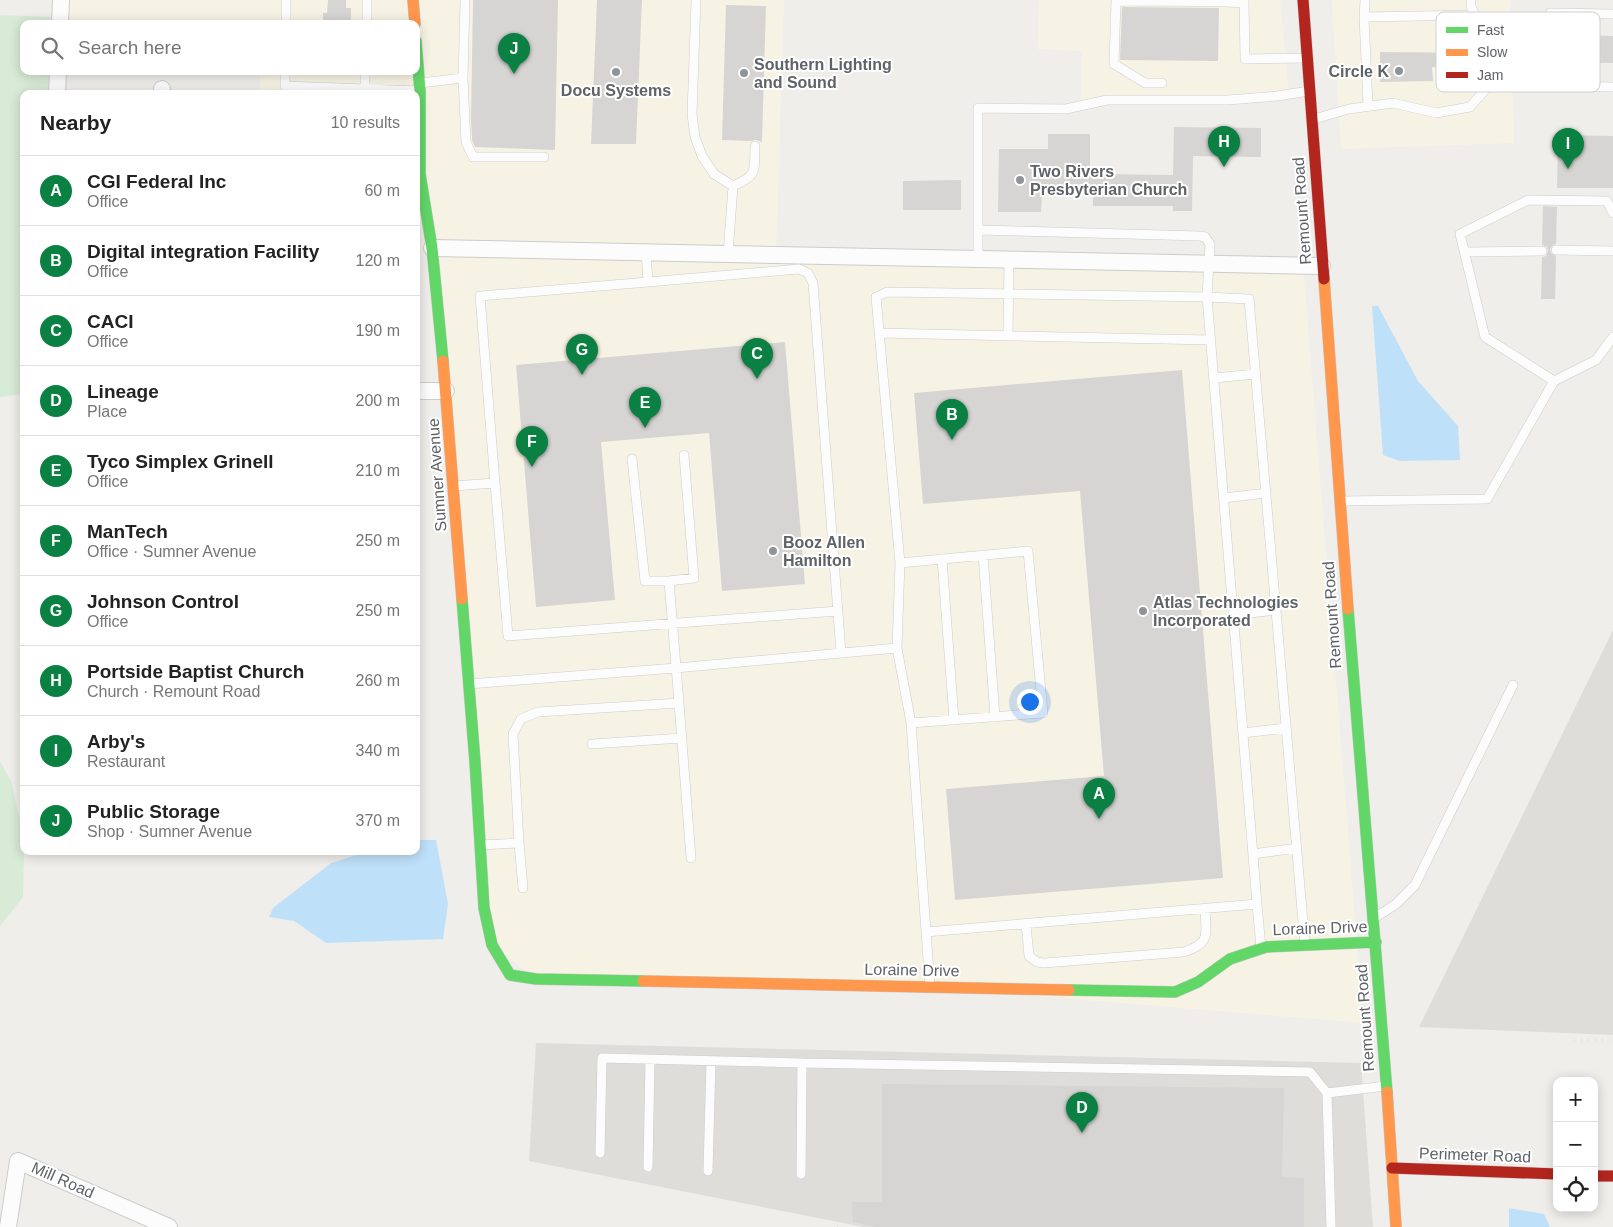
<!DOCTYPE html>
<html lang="en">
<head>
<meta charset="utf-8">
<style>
	:root { --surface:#fff; --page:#f6f6f6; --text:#222; --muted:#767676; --line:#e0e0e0; --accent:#0b8043 }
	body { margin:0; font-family:Arial,sans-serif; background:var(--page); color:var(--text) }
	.controls { position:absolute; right:15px; bottom:15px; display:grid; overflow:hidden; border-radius:10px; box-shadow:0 2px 12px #0003 }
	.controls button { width:45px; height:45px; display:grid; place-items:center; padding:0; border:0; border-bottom:1px solid var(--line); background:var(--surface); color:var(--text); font:25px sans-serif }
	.you { position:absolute; left:1029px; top:701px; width:18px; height:18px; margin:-12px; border:4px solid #fff; border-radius:50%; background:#1a73e8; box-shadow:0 0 0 8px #1a73e833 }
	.badge { display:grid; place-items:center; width:32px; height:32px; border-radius:50%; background:var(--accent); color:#fff; font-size:16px; font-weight:700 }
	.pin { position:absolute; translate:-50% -41px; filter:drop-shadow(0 1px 2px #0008) }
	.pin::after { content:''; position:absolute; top:26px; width:18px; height:15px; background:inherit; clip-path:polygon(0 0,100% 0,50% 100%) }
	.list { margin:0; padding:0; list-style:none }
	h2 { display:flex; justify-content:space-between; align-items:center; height:65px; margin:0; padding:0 20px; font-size:21px }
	h2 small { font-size:16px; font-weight:400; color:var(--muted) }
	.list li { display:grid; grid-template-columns:32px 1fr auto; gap:15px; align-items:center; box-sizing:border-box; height:70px; padding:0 20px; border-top:1px solid var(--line) }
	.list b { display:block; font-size:19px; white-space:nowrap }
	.list p { margin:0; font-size:16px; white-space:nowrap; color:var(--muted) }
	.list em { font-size:16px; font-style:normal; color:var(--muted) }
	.icon { flex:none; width:28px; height:28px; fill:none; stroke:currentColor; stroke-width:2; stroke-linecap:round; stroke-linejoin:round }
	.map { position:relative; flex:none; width:1613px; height:1227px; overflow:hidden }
	.search { position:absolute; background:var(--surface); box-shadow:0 2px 12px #0003; left:20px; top:20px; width:400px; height:55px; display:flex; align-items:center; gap:12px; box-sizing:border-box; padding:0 18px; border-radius:10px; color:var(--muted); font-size:19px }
	.panel { position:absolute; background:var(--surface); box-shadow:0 2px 12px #0003; left:20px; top:90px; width:400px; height:765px; border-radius:10px }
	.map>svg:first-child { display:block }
</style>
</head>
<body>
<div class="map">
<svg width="1613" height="1227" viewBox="0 0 1613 1227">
	<rect width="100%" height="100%" fill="#efeeea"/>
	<path fill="#f7f3e4" d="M61 0H784L776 254 1303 265 1363 1023 930 987 536 979 492 945 416 94H260V71H416V24H60Z
		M1039 0H1280L1289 94 1228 100 1081 106 1082 51 1038 49Z
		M1332 0H1510L1514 143 1341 149Z"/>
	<path fill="#dfddda" d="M1613 630V1035L1419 1027Z
		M536 1043 1361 1063 1373 1227H864L529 1161Z"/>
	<path fill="#d8ebd6" d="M0 15 51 17 50 24H24V71H49L48 94H24V391L23 394 0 397Z
		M0 761 11 781 24 839V851L23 897 0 926Z"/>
	<path fill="#bfe0f9" d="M1372 306H1378L1418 381 1458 426 1460 460 1400 461 1383 455Z
		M416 840H436L448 904 443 939 326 943 294 921 269 917 273 908 331 863 369 851H416Z
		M1509 1208 1544 1214 1550 1227H1509Z"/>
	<path fill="#d6d5d3" d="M328 0H346V8H351V24H323V13H327Z
		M473 0H558L555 150 475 147 472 140 471 118Z
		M597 0H642L636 144H591Z
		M726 5 766 6 762 142 756 140 751 141 722 140Z
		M1122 7 1219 8 1218 61 1120 60Z
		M1559 35 1613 36V63H1559Z
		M1380 52 1490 53 1491 59 1488 68 1432 67 1433 81 1380 82Z
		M1174 127 1261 128V157L1193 156 1192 211H1173V206H1093V192H1042L1041 212H998L999 149H1048V134H1090V174L1173 175Z
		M1558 135 1613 136V188H1557Z
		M961 180V210H903V181Z
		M1543 206 1557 207 1556 244 1553 245 1550 249 1551 253 1556 256 1555 299H1541L1542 257 1546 256 1548 251 1547 247 1542 245Z
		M785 342 805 584 722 591 709 433 601 442 615 600 536 607 516 365Z
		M1182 370 1223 878 955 900 946 789 1104 776 1080 491 923 504 914 393Z
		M882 1084 1284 1088 1282 1177 1304 1178V1227H876L853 1222 852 1202H882Z"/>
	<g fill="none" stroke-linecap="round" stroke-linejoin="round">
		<defs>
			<path id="lane" d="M696 0 692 114 695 137 702 156 714 174 733 186 728 254
				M1116 0 1114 64 1145 83H1162
				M1244 0 1245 59 1307 58
				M1116 1C1159 2 1201 0 1244 3
				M1613 14 1550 13 1547 86 1613 87
				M1364 17 1365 0
				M286 24V0
				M367 24V0
				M285 71V86L420 91
				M463 78 466 142 473 157H544
				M420 83 463 78 465 0
				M365 89V71
				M1368 106 1364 17 1474 15
				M1314 119 1349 109 1393 103 1436 113 1470 107 1491 83 1497 59 1495 40 1480 29 1471 6V0
				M733 186C758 175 754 172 755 146
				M978 230 1200 236 1205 237 1210 244 1207 297 1257 904
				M1556 250 1613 251
				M1465 252 1542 251
				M978 259V108L1066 109 1107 100H1228L1277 96 1309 91
				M648 282 799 269 808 273 813 283 841 653
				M879 333 1211 340
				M1008 336 1009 259
				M1214 378 1256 374
				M1554 381 1485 337 1460 234 1528 200 1607 201 1613 213
				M632 459 645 581H669
				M495 483 508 636 838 611
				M454 486 495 483 480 296 648 282 646 252
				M1224 498 1266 493
				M1342 501 1487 499 1554 381 1596 360 1613 337
				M983 555 995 717
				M942 559 954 720
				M900 563 876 297 887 292 1207 297 1249 299 1305 945
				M1234 615 1276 610
				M469 684 676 668 897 648 911 723 1043 713 1028 551 900 563 897 648
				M679 703 691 858
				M911 723 930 987
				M1243 733 1286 728
				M592 744 682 738
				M519 843 513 734 521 719 538 712 679 703 669 581 694 578 684 455
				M480 845 519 843 523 888
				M1253 854 1297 848
				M1376 917 1396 904 1415 885 1513 685
				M1026 924 1029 956 1037 962 1044 963 1184 952C1211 943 1206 935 1205 909
				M926 932 1257 904 1261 948
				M600 1153 602 1058 802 1063
				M648 1167 650 1060
				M708 1171 711 1061
				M801 1174 802 1063 1310 1072 1327 1093
				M1331 1227 1327 1093 1386 1086"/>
			<path id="street" d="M60 24 61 0
				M57 94 58 71
				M162 94V89
				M432 248 1322 266
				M416 391H446
				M8 1227 18 1161 169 1227"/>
			<path id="fast" d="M416 41 420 91V174L432 248 443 361
				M462 599 475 762 484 908 492 945 510 975 536 979 643 981
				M1348 609C1360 770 1375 931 1387 1092
				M1069 990 1175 992 1198 982 1230 959 1266 947 1376 942"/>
			<path id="slow" d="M413 0 415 24
				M1324 279 1348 609
				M443 361 462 599
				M643 981 1069 990
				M1387 1092 1396 1227"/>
			<path id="jam" d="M1303 0 1324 279
				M1392 1168 1557 1174
				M1594 1176H1613"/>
		</defs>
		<use href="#lane" stroke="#cbcccc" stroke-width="10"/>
		<use href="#street" stroke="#cbcccc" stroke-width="18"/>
		<use href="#fast" stroke="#cacacb" stroke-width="12"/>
		<use href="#slow" stroke="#cacacb" stroke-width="12"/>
		<use href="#jam" stroke="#cacacb" stroke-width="12"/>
		<use href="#lane" stroke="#fdfcfc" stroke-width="9"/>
		<use href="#street" stroke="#fdfcfc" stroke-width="16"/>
		<use href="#fast" stroke="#63d668" stroke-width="11"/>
		<use href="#slow" stroke="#ff974d" stroke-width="11"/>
		<use href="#jam" stroke="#b3261e" stroke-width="11"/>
		<path stroke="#e4e4e4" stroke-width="4" stroke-dasharray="1 6" stroke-linecap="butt" d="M1574 1040H1613
			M837 1227H838"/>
	</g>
	<g fill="#919496" stroke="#fff" stroke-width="2">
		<circle cx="1399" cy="71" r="5"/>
		<circle cx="616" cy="72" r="5"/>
		<circle cx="744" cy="73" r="5"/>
		<circle cx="1020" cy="180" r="5"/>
		<circle cx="773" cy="551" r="5"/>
		<circle cx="1143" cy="611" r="5"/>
	</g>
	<g text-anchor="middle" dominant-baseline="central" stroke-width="4" stroke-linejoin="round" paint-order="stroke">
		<g font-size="16" font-weight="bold" fill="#5f6368" stroke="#fff" text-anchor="start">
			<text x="754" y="64">Southern Lighting<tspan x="754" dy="18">and Sound</tspan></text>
			<text x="1389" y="71" text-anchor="end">Circle K</text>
			<text x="616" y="90" text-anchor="middle">Docu Systems</text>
			<text x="1030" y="171">Two Rivers<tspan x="1030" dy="18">Presbyterian Church</tspan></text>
			<text x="783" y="542">Booz Allen<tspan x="783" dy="18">Hamilton</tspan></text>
			<text x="1153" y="602">Atlas Technologies<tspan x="1153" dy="18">Incorporated</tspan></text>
		</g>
		<g font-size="16" fill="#5f6368" stroke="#fff">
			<text transform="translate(1302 211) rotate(-94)">Remount Road</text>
			<text transform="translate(437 475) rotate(-94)">Sumner Avenue</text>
			<text transform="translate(1332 615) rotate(-94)">Remount Road</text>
			<text transform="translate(1320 928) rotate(-2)">Loraine Drive</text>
			<text transform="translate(912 970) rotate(1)">Loraine Drive</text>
			<text transform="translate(1365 1018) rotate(-94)">Remount Road</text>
			<text transform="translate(1475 1155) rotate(2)">Perimeter Road</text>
			<text transform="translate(63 1180) rotate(24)">Mill Road</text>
		</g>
	</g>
	<rect x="1436" y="12" width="164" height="80" rx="8" fill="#fff" stroke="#cfd0d2" stroke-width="1"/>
	<rect x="1446" y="27" width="22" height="6" fill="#63d668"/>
	<rect x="1446" y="49" width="22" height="7" fill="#ff974d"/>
	<rect x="1446" y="72" width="22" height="6" fill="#b3261e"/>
	<g font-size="14" fill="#5f6368">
		<text x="1477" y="35">Fast</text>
		<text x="1477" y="57">Slow</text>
		<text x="1477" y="80">Jam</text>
	</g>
</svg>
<div class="controls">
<button>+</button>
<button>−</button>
<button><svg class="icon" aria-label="locate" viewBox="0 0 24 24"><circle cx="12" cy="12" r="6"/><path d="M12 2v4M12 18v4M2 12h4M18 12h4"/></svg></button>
</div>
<div class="you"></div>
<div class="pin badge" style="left:1099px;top:819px">A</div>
<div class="pin badge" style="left:952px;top:440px">B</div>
<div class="pin badge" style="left:757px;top:379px">C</div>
<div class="pin badge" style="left:1082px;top:1133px">D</div>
<div class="pin badge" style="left:645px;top:428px">E</div>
<div class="pin badge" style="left:532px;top:467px">F</div>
<div class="pin badge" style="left:582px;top:375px">G</div>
<div class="pin badge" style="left:1224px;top:167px">H</div>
<div class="pin badge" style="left:1568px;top:169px">I</div>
<div class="pin badge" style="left:514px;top:74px">J</div>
<div class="search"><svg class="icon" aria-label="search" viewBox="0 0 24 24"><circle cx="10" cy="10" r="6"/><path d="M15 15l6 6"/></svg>Search here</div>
<section class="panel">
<h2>Nearby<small>10 results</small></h2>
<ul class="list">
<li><span class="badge">A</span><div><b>CGI Federal Inc</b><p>Office</p></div><em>60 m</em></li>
<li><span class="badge">B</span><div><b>Digital integration Facility</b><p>Office</p></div><em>120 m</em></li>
<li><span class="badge">C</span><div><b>CACI</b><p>Office</p></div><em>190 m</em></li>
<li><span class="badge">D</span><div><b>Lineage</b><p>Place</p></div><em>200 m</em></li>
<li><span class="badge">E</span><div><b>Tyco Simplex Grinell</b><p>Office</p></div><em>210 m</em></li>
<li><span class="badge">F</span><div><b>ManTech</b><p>Office · Sumner Avenue</p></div><em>250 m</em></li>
<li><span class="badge">G</span><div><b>Johnson Control</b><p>Office</p></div><em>250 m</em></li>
<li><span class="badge">H</span><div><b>Portside Baptist Church</b><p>Church · Remount Road</p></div><em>260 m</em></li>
<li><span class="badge">I</span><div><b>Arby's</b><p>Restaurant</p></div><em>340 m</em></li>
<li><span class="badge">J</span><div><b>Public Storage</b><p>Shop · Sumner Avenue</p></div><em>370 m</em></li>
</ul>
</section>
</div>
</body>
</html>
